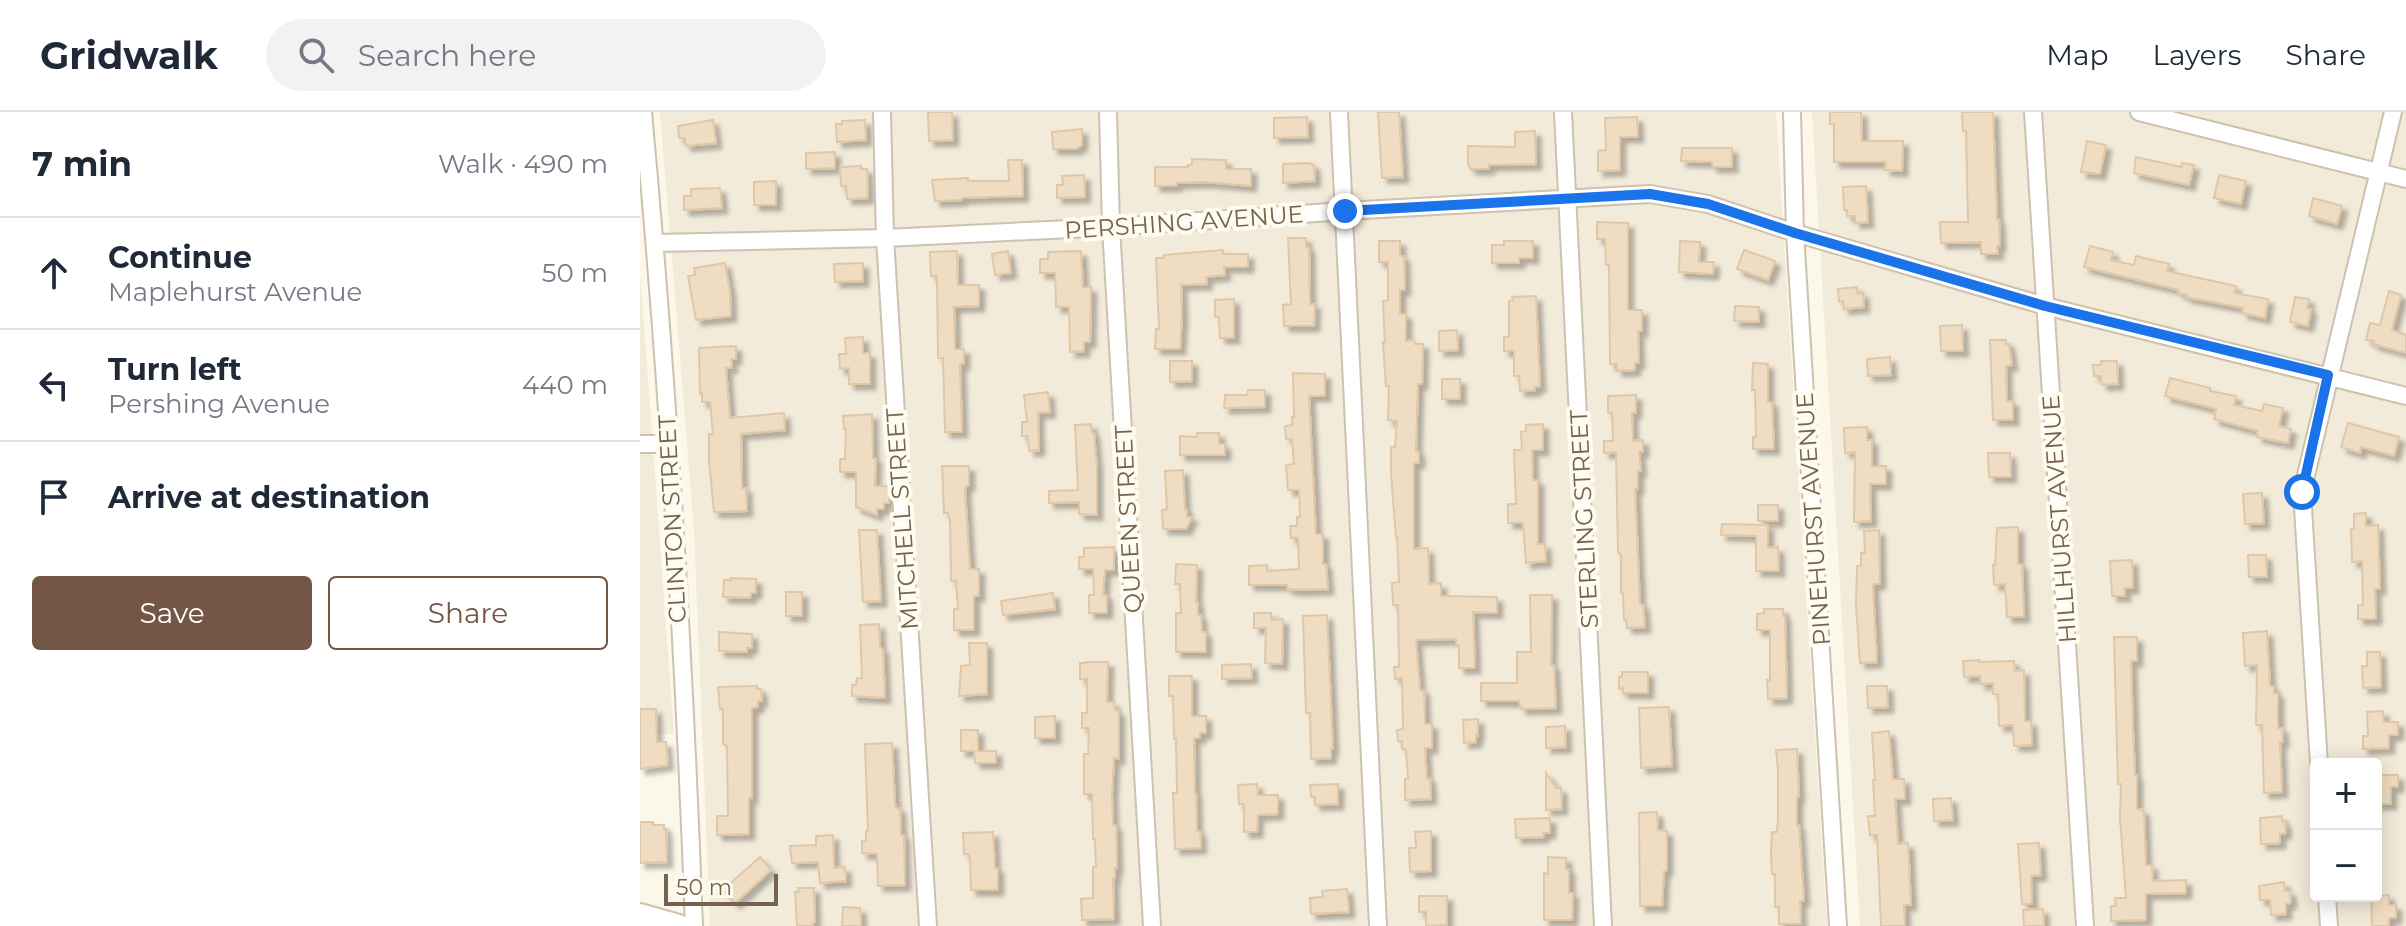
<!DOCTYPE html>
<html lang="en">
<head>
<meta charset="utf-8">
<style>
	:root { --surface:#fff; --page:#f2f2f3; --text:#1f2937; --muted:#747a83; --line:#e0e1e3; --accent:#745646 }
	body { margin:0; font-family:Montserrat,sans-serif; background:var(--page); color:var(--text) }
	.controls { position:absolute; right:24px; bottom:24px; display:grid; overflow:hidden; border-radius:8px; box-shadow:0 4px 20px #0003 }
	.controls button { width:72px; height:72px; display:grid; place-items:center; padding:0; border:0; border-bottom:2px solid var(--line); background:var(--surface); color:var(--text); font:40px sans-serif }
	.scale { position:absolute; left:24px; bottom:20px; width:114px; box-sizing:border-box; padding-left:8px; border:4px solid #75634f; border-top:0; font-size:22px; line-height:28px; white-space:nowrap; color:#75634f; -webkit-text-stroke:6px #fefbf0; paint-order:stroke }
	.stop { position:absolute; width:24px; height:24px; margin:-18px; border:6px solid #1a73e8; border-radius:50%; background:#fff }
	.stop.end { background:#1a73e8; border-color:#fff; box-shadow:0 2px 8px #0008 }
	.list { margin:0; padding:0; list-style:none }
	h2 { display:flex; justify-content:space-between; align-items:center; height:104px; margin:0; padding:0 32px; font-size:34px }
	h2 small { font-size:26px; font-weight:400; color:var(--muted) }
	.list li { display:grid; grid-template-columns:52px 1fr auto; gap:24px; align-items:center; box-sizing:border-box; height:112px; padding:0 32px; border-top:2px solid var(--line) }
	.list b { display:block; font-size:30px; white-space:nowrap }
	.list p { margin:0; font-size:26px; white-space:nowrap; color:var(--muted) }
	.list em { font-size:26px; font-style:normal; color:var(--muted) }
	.actions { display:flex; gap:16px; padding:24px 32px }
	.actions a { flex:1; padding:18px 0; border:2px solid var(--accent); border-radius:8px; text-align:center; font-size:28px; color:var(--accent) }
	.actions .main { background:var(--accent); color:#fff }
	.icon { flex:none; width:44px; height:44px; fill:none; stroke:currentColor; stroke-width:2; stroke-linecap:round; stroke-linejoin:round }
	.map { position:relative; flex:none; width:1766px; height:814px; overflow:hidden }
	header { display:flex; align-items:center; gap:48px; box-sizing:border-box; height:112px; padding:0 40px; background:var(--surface); border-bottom:2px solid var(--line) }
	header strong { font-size:38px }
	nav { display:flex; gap:44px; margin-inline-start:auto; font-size:28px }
	.search { width:560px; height:72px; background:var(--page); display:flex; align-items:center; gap:20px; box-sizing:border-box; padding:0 28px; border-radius:44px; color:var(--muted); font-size:30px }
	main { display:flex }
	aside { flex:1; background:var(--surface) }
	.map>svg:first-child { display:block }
</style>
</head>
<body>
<header>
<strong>Gridwalk</strong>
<div class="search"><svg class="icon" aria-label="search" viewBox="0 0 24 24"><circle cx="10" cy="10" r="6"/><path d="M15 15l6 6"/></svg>Search here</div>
<nav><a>Map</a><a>Layers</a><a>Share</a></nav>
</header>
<main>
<aside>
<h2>7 min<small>Walk · 490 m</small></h2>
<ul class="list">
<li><svg class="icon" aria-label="ahead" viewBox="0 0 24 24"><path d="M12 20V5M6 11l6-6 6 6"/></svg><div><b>Continue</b><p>Maplehurst Avenue</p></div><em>50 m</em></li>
<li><svg class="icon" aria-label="left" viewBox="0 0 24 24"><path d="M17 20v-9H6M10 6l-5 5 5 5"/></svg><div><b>Turn left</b><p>Pershing Avenue</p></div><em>440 m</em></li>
<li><svg class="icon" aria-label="arrive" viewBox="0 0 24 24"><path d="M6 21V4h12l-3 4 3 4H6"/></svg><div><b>Arrive at destination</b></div></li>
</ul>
<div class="actions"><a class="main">Save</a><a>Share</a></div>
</aside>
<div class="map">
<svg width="1766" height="814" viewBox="0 0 1766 814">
	<defs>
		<filter id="shadow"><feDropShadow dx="5.5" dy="5.5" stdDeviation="2" flood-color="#0004"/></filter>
	</defs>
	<rect width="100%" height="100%" fill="#fbf8ea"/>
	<path fill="#f3ebd9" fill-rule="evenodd" d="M20 0H1136L1187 814H70L54 418Z
		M1172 0H1766V814H1220ZM1676 652H1736V784H1676Z
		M0 159 34 622H0Z"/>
	<path fill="#efddc3" stroke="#e1c7a5" stroke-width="2" filter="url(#shadow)" d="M288 0H312L313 28 289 29Z
		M738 0H759L763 65 742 66Z
		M1190 0H1221L1222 29H1263L1262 59 1245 58 1246 50H1194V12H1190Z
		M1322 0H1353L1357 107H1359L1360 134H1357L1358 142H1341V130L1301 131 1300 110H1328L1326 19H1323Z
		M667 5 668 25 634 26V6Z
		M997 5 998 25H980V58L958 59V39L966 38 965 6Z
		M73 8 76 31 46 34 45 26H39L38 14Z
		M225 8 226 28 197 30 196 12H202V9Z
		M442 17V33L436 37H413L412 20Z
		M895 19 896 52 849 53V57H831L828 52V34L875 35V20Z
		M1447 29 1466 33 1460 62 1441 60Z
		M1042 36H1092V55H1072V50L1041 49Z
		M195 40V56L166 57V41Z
		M1496 45 1541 55 1542 51 1554 53 1549 73 1494 61Z
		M552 47 586 48V57H611V74L564 70 537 71 536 74H515V55H548V53H552Z
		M368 48H382L383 84 322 86V88L295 89 292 68 328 66V69H369Z
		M669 51 674 53 675 69 643 71V52Z
		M221 54V57H227L228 86 207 87 206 74H201L200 55Z
		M444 63 445 85 417 86V73H423L422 64Z
		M1579 63 1606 69 1601 92 1574 86Z
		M136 69V93H114V70Z
		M1226 74 1228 110 1215 111V104H1207V98H1204L1203 75Z
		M80 76 82 96 44 98V84H51V77Z
		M1673 86 1702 94 1697 112 1669 104Z
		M957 110 988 111V198H1002V219H998L999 251H995V258L977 259V252H970L969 153H966L965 127H957Z
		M648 126H666V135H669L670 192H675L674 214H644L643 193 651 192Z
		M739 129H760V144H764L765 178H760V202H766V229L774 228 775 232H783L782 272H778L776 339H779V351H774V437L788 436 789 472 801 471V484L857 485V501L833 500 835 556H819V533H816V527L776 528 780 578H784L785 612H792V636H785L787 667 790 666 791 687 765 688V667H768L766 637H762V629H758L757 618 763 617 762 566 755 567 754 555H759L758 493H753L752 471 759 470 757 425H756L751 362V335H755L757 309 748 308 749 274H746L743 230H745L743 189 748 188V150H739Z
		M864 129H893V146H879V151H852V133H864Z
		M1040 129 1060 130 1059 150H1074L1073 162 1039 160Z
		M1450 134 1473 140 1471 148 1494 153 1496 144 1529 152 1527 159 1596 174 1594 181 1628 187 1625 206 1602 201 1603 196 1546 185 1547 183 1538 181 1539 178 1444 155Z
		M583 138V142H608V155H584L585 163 566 165 567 172 541 173 542 204 540 237H515L516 217H519L516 146H524V143Z
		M1104 138 1135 149 1128 168 1097 157Z
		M317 139 318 173H339V194L314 195 315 237H324V252H320L322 320H305L303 246H298L297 164H291L290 140Z
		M368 139 371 161 355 163 352 142Z
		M441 139 443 175H451L450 230H444V239L430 240 429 195H416L415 161H400V147H408V140Z
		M85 151 90 180 91 204 56 208 48 164 55 163 54 156Z
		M223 151V169L195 170 194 152Z
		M1217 175 1218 182 1223 181 1224 195 1204 197 1203 189 1199 190 1198 177Z
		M1749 179 1761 183 1752 218 1766 223V241L1733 232 1734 229 1726 228 1730 211 1740 213Z
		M896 184 900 275H895V278L880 279 879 264H874V239H864V225H869V189L873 188 872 185Z
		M1655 185 1669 187 1667 196 1671 197 1668 214 1650 210Z
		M594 187V226H580L579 205H575V188Z
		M1095 194 1119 195V210L1094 209Z
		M1322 213 1323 239H1301L1300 214Z
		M817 218 818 238 799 239V219Z
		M223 225V241H230V272H209V256L200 257 199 242H206L205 226Z
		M1350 228H1366V232H1369L1372 253 1366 254 1367 289H1373V308H1353Z
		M96 234V247H91L92 256H86L90 306 144 301 145 318 101 322 102 376H106L107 399 74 400 69 348V322H73L70 290H62V281L60 282 59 236Z
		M1250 245 1251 263 1228 264 1227 247Z
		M530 249H552V269L530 270Z
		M1461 249H1477L1478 272 1462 273 1461 264H1454L1453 253H1461Z
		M1113 251 1128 252V290H1132L1134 337H1113V325H1116L1115 278H1112Z
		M653 261 685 262V284H669L676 422H683V452H686L688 477 662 478 648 477 647 473H609V454L627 453V459L659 457 658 426H651L650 414H657V405H660L659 378H648L646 353 654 352 652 327H646L645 314 652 313V305H654Z
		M1530 266 1570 276V279L1596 284 1594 293 1622 299 1624 292 1643 296 1639 314 1651 317 1648 331 1617 325 1618 319 1574 307 1576 297 1525 284Z
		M802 267H820V287H802Z
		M608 278H625V295L584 296 585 283H607Z
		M408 280 410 300 398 301 399 338 389 339 388 324H382V310H387L384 283Z
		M996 283V301H992L993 329 1003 328V340H999L1001 359H998V377H995L1000 492H1003L1005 515 987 516 986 508H984L983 481H981V443L978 440 976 340 964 341V329H973L972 301H968V284Z
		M232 302 233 346H236L235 374H249V391H244V397H237V403L216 395V360H200V347H205L206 317H204L203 304Z
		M1708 311 1759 325 1754 344 1721 335 1720 341 1701 335Z
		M451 312 452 321H454L457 355V403L439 402V390L409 391V379L438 378 435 313Z
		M903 312V338H892L893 368H898V432H905L906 449 886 451 883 411H868V392H876L874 338H882L881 320 886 319V313Z
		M1227 315V328H1232V354H1246V372H1230L1231 409 1214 410 1215 340 1205 341 1204 316Z
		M557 321H579V332H585V343H540V324L557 325Z
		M1348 341H1370L1371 365H1349Z
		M302 354H329V373L326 374 325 378 330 457H339V484H334V518H314V497H318L316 469H311L310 408 308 401H304Z
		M543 358 545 397H547V405H552L546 417H523L522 398 527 397 525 359Z
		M1622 381 1624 411 1605 412 1603 382Z
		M1118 393H1138V409H1118Z
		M1726 401V414L1738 413 1740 477H1735L1736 507H1718V493H1723L1722 449 1712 450 1711 417H1714V402Z
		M1082 412 1128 413V436L1138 435 1139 459H1116V424L1081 423Z
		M1378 415V452H1382L1384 505H1367L1365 472 1354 473 1353 453H1355L1357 416Z
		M219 418H237L241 489 223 490Z
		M1239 418 1240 472H1234L1233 475 1237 550 1220 551 1216 493 1217 454H1221V441H1225L1224 419Z
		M474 435V458H465L463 483H467V501H449V483H454L453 457H439V445H444V436Z
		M1608 443H1626L1627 465H1609Z
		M1492 448 1493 476H1484L1485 484H1472L1470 449Z
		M536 452 557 453 556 490H558V503H561L562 520H566V540H536V501H541L540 472H535Z
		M91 466 116 467V481H111L110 486 83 485 84 468H91Z
		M146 480H162V504H146Z
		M413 481 415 497 363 503 361 489Z
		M890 483H912L911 553H914L916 596 881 597 879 589H841V571H877V540H891Z
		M1124 497H1143V504H1145L1147 586 1128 587 1127 568H1130V518H1117V502L1124 501Z
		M614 501H631V508L643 507 642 552 625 551 626 516H614Z
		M687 503 693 637H691V646L671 647 670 601H666L663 504Z
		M239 512 240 535 243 537 245 586 212 584V573H216L217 566H222L220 513Z
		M1627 519 1630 574H1634V581H1638V616H1642L1643 630H1640L1642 680 1624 681 1622 613H1616L1617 553 1605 554 1603 521Z
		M79 520 112 522V536H107V540L79 539Z
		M1474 525H1497V549H1491L1493 617 1495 663H1497V697L1503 698 1504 701 1506 753H1512L1513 769 1546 768V781L1506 782V808L1471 809V794H1476L1475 786H1486L1480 706 1481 672H1478Z
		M329 531H347V582L319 584 321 554 330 553Z
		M1727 540H1740L1741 575 1723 576 1722 554H1727Z
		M1339 548V550L1374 549 1375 559 1384 558 1385 609H1391L1392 633 1374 634 1373 613 1359 614 1358 582H1353V571L1340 572V564L1324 565 1323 549Z
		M446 550H468L467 590H474L475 598 479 599V647L474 646 472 682 473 713H476L477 756H475V767H473L474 807 442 808 441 787 453 786V755H456L455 727H453L452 682H444V642H448L449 616H442V601H447V567H440V551H446Z
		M611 552 612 566 582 567V553Z
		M982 560H1008V581H983V576L979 577V565H982Z
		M529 564H552V604H566V621H560V626H554L555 681H556L557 719H560L561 736 535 737 533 681H537L536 627H534L533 584H529Z
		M117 574V577H121L122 589H118V595L112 596V686H109V722L77 723V704H88L87 634 83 632V597H80L78 575Z
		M1227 574H1247L1248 595 1228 596Z
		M1029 595 1032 654 1001 656 999 596Z
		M0 597H16L17 630H26L28 653 0 657Z
		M1743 599 1744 610H1758V623H1749V636L1723 637V624H1728L1727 600Z
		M415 604V626H395V605Z
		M838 607V624L836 623V630L824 631 823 608Z
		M925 614 926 635 906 636V615Z
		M321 618H338V639H356V651H335L334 639H321Z
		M1249 619 1253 667H1264L1265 687H1255L1258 732 1268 731 1271 793H1264L1265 814H1241L1237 723H1230L1228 704H1235L1233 668H1235L1232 621Z
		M252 631 255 691 256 696H260L261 723H264L265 773 238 774 237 742 222 741V729H226V719H228L225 632Z
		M1157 637 1159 685H1157V713H1159L1164 789H1160L1161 812H1139V795H1135V762H1132L1131 740 1132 720H1137L1138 706V658L1136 638Z
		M906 661 916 676H921L922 697 906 698Z
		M1736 663H1758V675H1751V692H1736Z
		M617 672 618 683H638V702L618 703 617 720H604V692H599L598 673Z
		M698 672V692L675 693V685H671L670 673Z
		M1311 686 1313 708 1294 709 1293 687Z
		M1017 700 1018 718 1027 719V758L1024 759 1022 794H1000L999 701Z
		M1642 704V710H1645L1646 721 1640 722V731L1621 732 1620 706Z
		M910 706V721H904L903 725 876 726 875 707Z
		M0 710H13V713H24V717H26L27 750 0 751Z
		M791 719V759L770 760 769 736H776L775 720Z
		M353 720 355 756H358V778H331L330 746 329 742H324L323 721Z
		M193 723 194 756 205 755 206 769 180 771 178 750 152 751 150 734 176 733V724Z
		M1399 731 1401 763 1391 764 1392 792H1382L1378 732Z
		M120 745 131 758 95 791 83 778Z
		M908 745 926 746V757H929V781H933L932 808H904V761L908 762Z
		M1644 770 1645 779H1650L1651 791 1646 792V802L1631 803 1630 788H1620L1619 774Z
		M158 776H174L175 810 173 811V814H157L155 780H159Z
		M707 777 709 800 671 802 670 786 683 785 682 779Z
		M1749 783V793H1756V806H1749V814H1732L1731 784Z
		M779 784H807V813L786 814V800H779Z
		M203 795 220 796 221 814H202Z
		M1403 797 1404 814H1384L1383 798Z"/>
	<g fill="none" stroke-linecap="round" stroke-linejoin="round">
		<defs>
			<path id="minor" d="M3 0C28 270 44 543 54 814
				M242 0 245 126 288 814
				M468 0 471 115 512 814
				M699 0 738 814
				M923 0 963 814
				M1152 0 1155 121 1198 814
				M1393 0 1445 814
				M1499 0 1766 67
				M15 131 245 126 471 115 705 99 1010 82 1068 92 1155 121 1405 194 1766 284
				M0 332H29
				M1679 652 1662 380 1753 0
				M1687 784 1689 814"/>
			<path id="secondary" d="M0 803 39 814"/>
		</defs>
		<use href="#minor" stroke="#cdc2b0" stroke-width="20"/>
		<use href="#secondary" stroke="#cfc3ae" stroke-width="26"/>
		<use href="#minor" stroke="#fff" stroke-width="16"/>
		<use href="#secondary" stroke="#fff" stroke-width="22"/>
	</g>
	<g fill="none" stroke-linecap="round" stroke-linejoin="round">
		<path stroke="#1a73e8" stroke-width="10" d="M705 99 1010 82 1068 92 1155 121 1405 194 1688 263 1662 380"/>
	</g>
	<g text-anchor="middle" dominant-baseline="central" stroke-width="8" stroke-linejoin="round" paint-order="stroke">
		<g font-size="24" fill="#75634f" stroke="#fefbf0">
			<text transform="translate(544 110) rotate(-4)">PERSHING AVENUE</text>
			<text transform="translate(32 407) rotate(-93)">CLINTON STREET</text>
			<text transform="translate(262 407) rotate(-94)">MITCHELL STREET</text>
			<text transform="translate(488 407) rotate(-93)">QUEEN STREET</text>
			<text transform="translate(944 407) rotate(-93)">STERLING STREET</text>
			<text transform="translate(1173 407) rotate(-94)">PINEHURST AVENUE</text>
			<text transform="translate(1419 407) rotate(-94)">HILLHURST AVENUE</text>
		</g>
	</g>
</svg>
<div class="controls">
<button>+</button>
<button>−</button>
</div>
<div class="scale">50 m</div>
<div class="stop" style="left:1662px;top:380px"></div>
<div class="stop end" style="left:705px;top:99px"></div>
</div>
</main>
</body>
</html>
